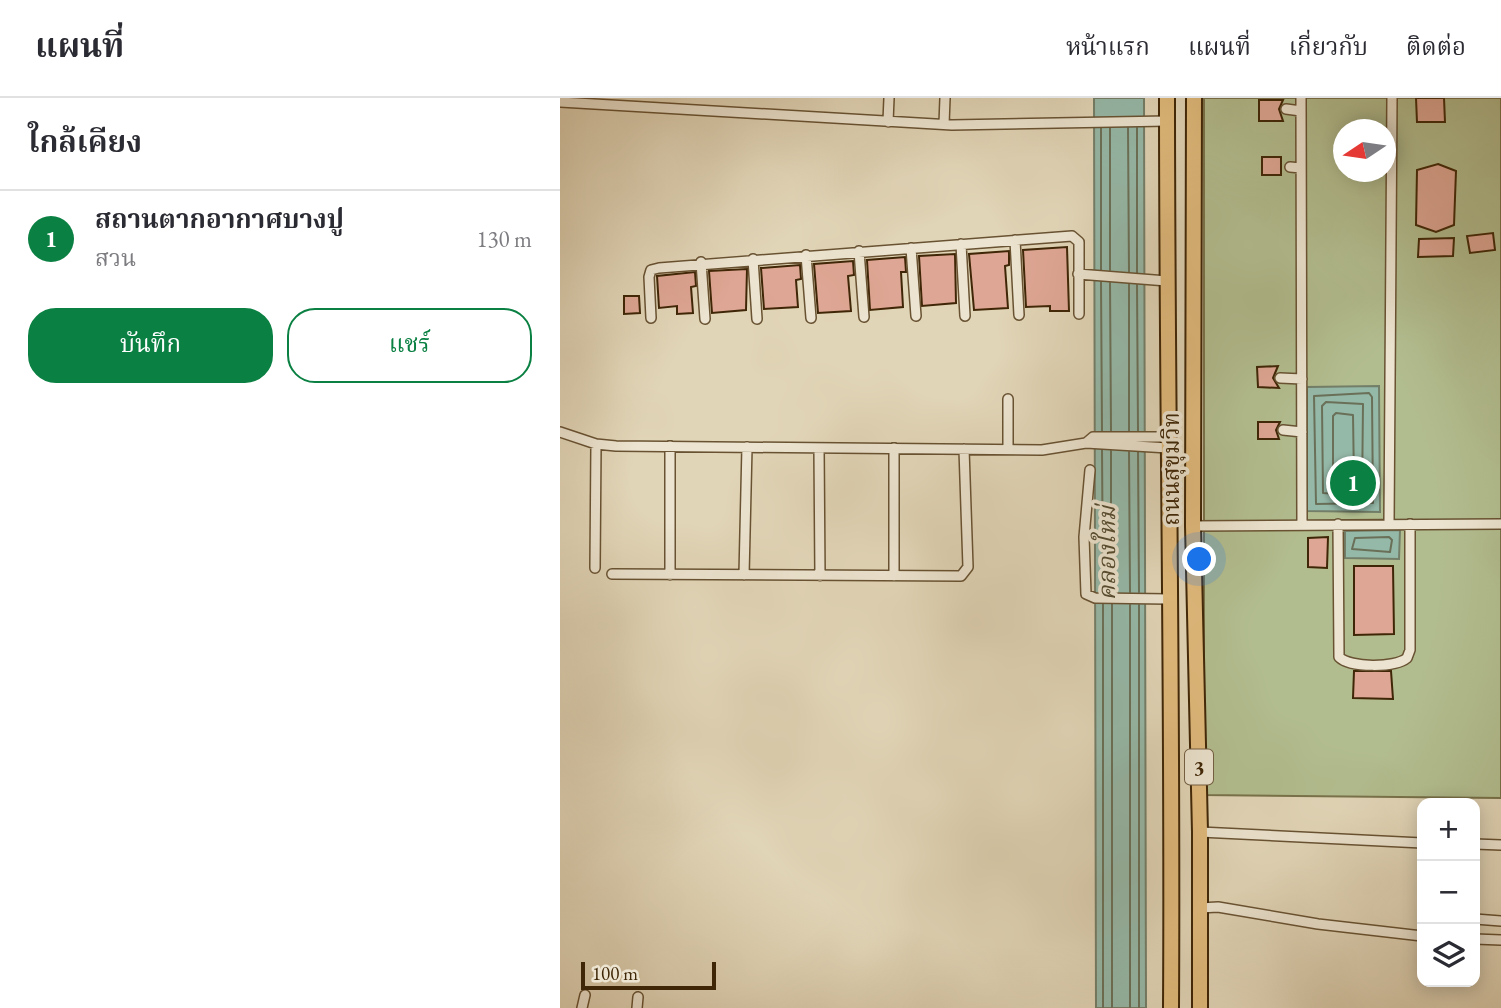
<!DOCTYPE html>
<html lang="th">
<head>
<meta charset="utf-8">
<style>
	:root { --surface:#fff; --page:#f7f7f7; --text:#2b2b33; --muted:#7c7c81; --line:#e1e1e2; --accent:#0b8043 }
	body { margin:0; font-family:"EB Garamond","Noto Serif Thai",serif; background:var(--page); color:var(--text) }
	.controls { position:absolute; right:21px; bottom:21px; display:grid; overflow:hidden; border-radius:14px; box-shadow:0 4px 18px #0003 }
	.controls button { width:63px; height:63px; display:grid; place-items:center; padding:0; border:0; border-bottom:2px solid var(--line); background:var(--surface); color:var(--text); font:35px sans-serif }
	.compass { position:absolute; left:773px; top:21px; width:63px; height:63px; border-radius:50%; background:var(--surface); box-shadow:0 4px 18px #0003; rotate:257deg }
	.scale { position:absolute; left:21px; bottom:18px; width:135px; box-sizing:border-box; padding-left:7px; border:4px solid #3f2606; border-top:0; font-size:19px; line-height:24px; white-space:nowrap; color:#3f2606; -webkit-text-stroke:5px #ece4d0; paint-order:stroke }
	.you { position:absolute; left:640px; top:462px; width:24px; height:24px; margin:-18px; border:5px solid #fff; border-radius:50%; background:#1a73e8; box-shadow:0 0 0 10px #1a73e833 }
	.badge { display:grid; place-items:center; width:46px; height:46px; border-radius:50%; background:var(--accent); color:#fff; font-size:23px; font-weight:700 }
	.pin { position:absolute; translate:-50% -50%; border:4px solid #fff; box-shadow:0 2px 7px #0006 }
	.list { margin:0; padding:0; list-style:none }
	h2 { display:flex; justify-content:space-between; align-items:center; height:91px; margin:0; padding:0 28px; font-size:30px }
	h2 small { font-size:23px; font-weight:400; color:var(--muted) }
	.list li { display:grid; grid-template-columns:46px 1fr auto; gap:21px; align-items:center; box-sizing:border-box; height:98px; padding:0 28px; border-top:2px solid var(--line) }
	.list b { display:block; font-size:26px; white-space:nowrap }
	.list p { margin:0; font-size:23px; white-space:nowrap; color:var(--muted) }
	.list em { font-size:23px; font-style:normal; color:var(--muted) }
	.actions { display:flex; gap:14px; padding:21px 28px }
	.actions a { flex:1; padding:16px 0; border:2px solid var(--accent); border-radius:28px; text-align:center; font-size:24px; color:var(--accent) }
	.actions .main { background:var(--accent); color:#fff }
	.icon { flex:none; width:38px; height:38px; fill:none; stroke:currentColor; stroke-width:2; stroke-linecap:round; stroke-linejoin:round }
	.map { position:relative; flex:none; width:941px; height:910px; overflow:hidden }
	header { display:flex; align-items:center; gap:42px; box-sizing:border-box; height:98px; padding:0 35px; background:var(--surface); border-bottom:2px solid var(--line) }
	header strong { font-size:33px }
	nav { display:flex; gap:38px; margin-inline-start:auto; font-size:24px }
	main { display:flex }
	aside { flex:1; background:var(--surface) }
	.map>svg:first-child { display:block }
</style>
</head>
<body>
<header>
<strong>แผนที่</strong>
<nav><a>หน้าแรก</a><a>แผนที่</a><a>เกี่ยวกับ</a><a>ติดต่อ</a></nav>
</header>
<main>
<aside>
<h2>ใกล้เคียง<small></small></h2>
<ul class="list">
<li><span class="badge">1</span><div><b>สถานตากอากาศบางปู</b><p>สวน</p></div><em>130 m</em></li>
</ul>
<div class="actions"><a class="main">บันทึก</a><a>แชร์</a></div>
</aside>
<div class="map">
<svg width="941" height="910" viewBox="0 0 941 910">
	<rect width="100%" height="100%" fill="#e1d5b7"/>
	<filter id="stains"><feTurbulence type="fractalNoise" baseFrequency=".00286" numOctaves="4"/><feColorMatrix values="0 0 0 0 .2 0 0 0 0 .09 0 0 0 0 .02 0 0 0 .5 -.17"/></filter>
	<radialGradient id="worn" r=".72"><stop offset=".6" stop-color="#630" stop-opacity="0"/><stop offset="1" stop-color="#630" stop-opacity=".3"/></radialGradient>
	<path fill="#b2bd8f" stroke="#78724a" stroke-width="2" fill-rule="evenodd" d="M644 0H941V700L644 697ZM783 32H825V74H783Z"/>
	<path fill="#95b9a9" stroke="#737e68" stroke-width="2" d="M534 0H584L586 910H536Z
		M819 288 820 414 747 413V289Z
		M840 432 839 461 785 460V433Z"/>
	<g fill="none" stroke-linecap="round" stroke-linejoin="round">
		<path stroke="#6a7058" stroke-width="2" d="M541 30V172
			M550 30V172
			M568 30 569 174
			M577 30V175
			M541 184 542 333
			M550 185 551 333
			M569 186V333
			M577 187 578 333
			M809 295 812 299 813 405 756 406 754 298Z
			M766 304 803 306 802 398 763 395 762 308Z
			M776 315 793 317 794 384 791 387 773 384V318Z
			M542 352 543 494
			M551 353V494
			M569 354 570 494
			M578 354 579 494
			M829 439 832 442 830 454 792 451 795 440Z
			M570 507V910
			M579 507V910
			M543 910V506
			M552 910V506"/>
	</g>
	<path fill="#dea694" stroke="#3f2606" stroke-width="2" d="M856 0H884L885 24H857Z
		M699 2H723L719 11 723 23H699Z
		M702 59H721V77H702Z
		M878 66 896 73 894 127 876 134 856 127 857 72Z
		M933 135 935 152 910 155 907 138Z
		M894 140 893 158 858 159 859 141Z
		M507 149 509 213H490V208L466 209 463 152Z
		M449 153V167L445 168 448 210 414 212 409 156Z
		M395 156 396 205 362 208 359 158Z
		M345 159 346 174H341L343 209 310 212 307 162Z
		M293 163 294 177 288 178 291 213 258 215 254 166Z
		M240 167 241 181 236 182 238 209 204 211 201 170Z
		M187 171 186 212 152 215 149 173Z
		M135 174 136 188 131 189 133 215 117 216V208L99 210 97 178Z
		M64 198H79L80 215 64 216Z
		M718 268 713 280 719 290 698 289 697 269Z
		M698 324H720L716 332 719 341H698Z
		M768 439 767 470 748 469V440Z
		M794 468H833L834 536 794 537Z
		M794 573H831L833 601 793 600Z"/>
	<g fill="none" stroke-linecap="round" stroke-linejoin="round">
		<defs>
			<path id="minor" d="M741 0 742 426
				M0 4 392 27 607 23
				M726 11 741 13
				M328 24 329 0
				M384 26 385 0
				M730 69 741 70
				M455 142 459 217
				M401 146 405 218
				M351 150 356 218
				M299 153 304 219
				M246 157 251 220
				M193 161 197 221
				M141 164 145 221
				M518 176 607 183
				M91 220 89 179 91 172 99 170 512 138 519 144V216
				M720 280 742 281
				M448 301V351
				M723 332 742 334
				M0 334 36 346 56 348 482 352 526 345 608 350
				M526 345 533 339H608
				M259 350 260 478
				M530 372 524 439 526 496 535 500 608 501
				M829 425 832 0
				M778 426 779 559C790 570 835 570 847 560L850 552V426
				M633 428 941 426
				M35 470 36 346
				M52 476 401 478 408 469 404 351
				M110 477V348
				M184 477 187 349
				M334 478V350
				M640 734 862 745
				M915 746 941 747
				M640 810 658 809 758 826 862 838
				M915 821 941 823
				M915 841 941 842
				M22 910 25 897
				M77 910 78 899"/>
			<path id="trunk" d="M607 0C607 303 613 607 611 910
				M634 0 633 428 640 734V910"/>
		</defs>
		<use href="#minor" stroke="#685232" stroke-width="12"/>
		<use href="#trunk" stroke="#3f2606" stroke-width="18"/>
		<use href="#minor" stroke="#ece4d0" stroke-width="9"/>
		<use href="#trunk" stroke="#e0ba7c" stroke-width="14"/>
	</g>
	<g text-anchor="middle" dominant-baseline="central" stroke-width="7" stroke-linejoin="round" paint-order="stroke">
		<rect fill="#ece4d0" stroke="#735f43" stroke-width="2" x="625" y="651.5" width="28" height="35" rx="5"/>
		<g font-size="21" font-weight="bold" fill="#3f2606">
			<text x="639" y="669">3</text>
		</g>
		<g font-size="23" fill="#3f2606" stroke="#ece4d0">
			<text transform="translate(611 371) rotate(-90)">ถนนสุขุมวิท</text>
		</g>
		<g font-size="24" font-style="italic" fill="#544b2f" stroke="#ece4d0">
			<text transform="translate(546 455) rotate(-90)">คลองใหม่</text>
		</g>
	</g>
	<rect width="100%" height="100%" filter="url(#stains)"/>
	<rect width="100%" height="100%" fill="url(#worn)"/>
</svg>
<div class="controls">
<button>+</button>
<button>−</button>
<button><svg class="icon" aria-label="layers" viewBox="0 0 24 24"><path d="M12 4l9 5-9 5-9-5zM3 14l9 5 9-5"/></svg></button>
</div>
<svg class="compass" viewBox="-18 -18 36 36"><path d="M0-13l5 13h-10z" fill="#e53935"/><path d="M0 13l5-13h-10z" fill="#7c7c81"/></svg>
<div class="scale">100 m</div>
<div class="you"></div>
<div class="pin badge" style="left:793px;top:385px">1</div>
</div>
</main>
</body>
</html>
